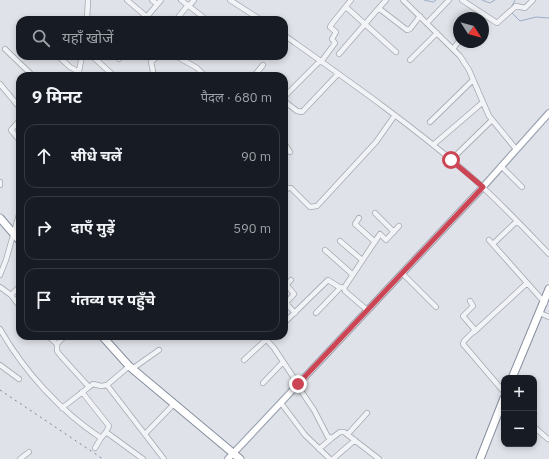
<!DOCTYPE html>
<html lang="hi">
<head>
<meta charset="utf-8">
<style>
	:root { --surface:#171b24; --page:#242831; --text:#f1f3f6; --muted:#9ea1a6; --line:#363941 }
	body { margin:0; font-family:"IBM Plex Sans","Noto Sans Devanagari",sans-serif; background:var(--page); color:var(--text) }
	.controls { position:absolute; right:12px; bottom:12px; display:grid; overflow:hidden; border-radius:8px; box-shadow:0 2px 6px #0003 }
	.controls button { width:36px; height:36px; display:grid; place-items:center; padding:0; border:0; border-bottom:1px solid var(--line); background:var(--surface); color:var(--text); font:20px sans-serif }
	.compass { position:absolute; left:453px; top:12px; width:36px; height:36px; border-radius:50%; background:var(--surface); box-shadow:0 2px 6px #0003; rotate:126deg }
	.stop { position:absolute; width:12px; height:12px; margin:-9px; border:3px solid #cc4554; border-radius:50%; background:#fff }
	.stop.end { background:#cc4554; border-color:#fff; box-shadow:0 1px 4px #0008 }
	.list { margin:0; padding:0; list-style:none }
	h2 { display:flex; justify-content:space-between; align-items:center; height:52px; margin:0; padding:0 16px; font-size:17px }
	h2 small { font-size:13px; font-weight:400; color:var(--muted) }
	.list li { display:grid; grid-template-columns:26px 1fr auto; gap:12px; align-items:center; box-sizing:border-box; height:64px; margin:0 8px 8px; padding:0 8px; border:1px solid var(--line); border-radius:12px }
	.list b { display:block; font-size:15px; white-space:nowrap }
	.list em { font-size:13px; font-style:normal; color:var(--muted) }
	.icon { flex:none; width:22px; height:22px; fill:none; stroke:currentColor; stroke-width:2; stroke-linecap:round; stroke-linejoin:round }
	.map { position:relative; flex:none; width:549px; height:459px; overflow:hidden }
	.search { position:absolute; background:var(--surface); box-shadow:0 2px 6px #0003; left:16px; top:16px; width:272px; height:44px; display:flex; align-items:center; gap:10px; box-sizing:border-box; padding:0 14px; border-radius:12px; color:var(--muted); font-size:15px }
	.panel { position:absolute; background:var(--surface); box-shadow:0 2px 6px #0003; left:16px; top:72px; width:272px; height:268px; border-radius:12px }
	.map>svg:first-child { display:block }
</style>
</head>
<body>
<div class="map">
<svg width="549" height="459" viewBox="0 0 549 459">
	<rect width="100%" height="100%" fill="#dfe2e8"/>
	<g fill="none" stroke-linecap="round" stroke-linejoin="round">
		<path stroke="#9aaec8" stroke-width="1" d="M424 0 433 2 436 0
			M482 0 490 3 495 0
			M511 8 515 0
			M512 13 520 21 536 17 549 18"/>
		<defs>
			<path id="minor" d="M127 0 147 17
				M152 0 157 4
				M181 0 203 17
				M230 0 261 20
				M403 0 460 56 469 70 489 116 516 149
				M462 0 497 23 516 6 525 8 533 0
				M189 6 194 0
				M346 7 396 52
				M378 9 386 0
				M87 20 88 0
				M144 20 161 0
				M176 20 188 5
				M427 23 449 0
				M284 35C346 79 409 123 467 173 496 198 522 226 549 254
				M5 49 33 76
				M453 49 459 41
				M339 54 378 9 381 10 407 30 410 29 420 16
				M58 56 70 67 79 72
				M92 56 114 76
				M176 56 197 68 205 76
				M119 59 122 56
				M410 60 437 33
				M321 62 335 43 332 39 336 32 330 27 331 25 351 0
				M78 76 82 56
				M151 76 153 71 151 62 158 56
				M254 76 263 65
				M0 84 20 108
				M284 97 320 61
				M284 101 297 111 302 112 338 74
				M20 120 11 130 20 141
				M430 122 473 80
				M284 143 290 152
				M433 145 482 103
				M451 160 492 120
				M501 166 522 187
				M0 182V185
				M284 192 288 188H291L310 207 317 206 376 142 395 115
				M375 213 394 232
				M359 218 355 224 375 242
				M489 240 545 303
				M340 241 362 260
				M493 244 517 221
				M325 250 352 274
				M402 273 436 307
				M0 275 6 260 20 211
				M0 287 11 295 20 307
				M284 287 291 280
				M11 295 20 286
				M284 301 295 313
				M470 301 473 306 463 316 475 330 464 341 463 344 504 392
				M286 303 294 294 286 284
				M367 310 345 291 344 288 380 234 386 240 399 226
				M316 313 341 287
				M542 314 549 317
				M284 323 328 280 339 287
				M0 329C24 371 60 411 101 438L106 432 143 459
				M474 332 527 283
				M48 336 57 344 65 336
				M263 336 274 348 298 384
				M57 344V351L60 355 89 387 62 408
				M244 360 270 336
				M0 365 19 379
				M132 369 159 350
				M263 383 283 362
				M107 385 164 459
				M297 385 314 410 328 437 332 438 340 432H344L379 459
				M89 387 93 384 101 386 107 385 127 368
				M82 392 109 426 106 432
				M281 403 305 435 330 459
				M534 427 548 439
				M145 434 172 406
				M348 434 367 413
				M95 448 101 438
				M319 449 332 438
				M20 459 29 452
				M333 459 355 440"/>
			<path id="major" d="M228 459 483 187 549 113"/>
			<path id="highway" d="M0 218 20 241
				M102 336 129 366 240 459
				M512 378 549 289
				M480 459 504 398"/>
		</defs>
		<use href="#minor" stroke="#a4a9b2" stroke-width="6"/>
		<use href="#major" stroke="#9ea6b4" stroke-width="8"/>
		<use href="#highway" stroke="#878f9f" stroke-width="9"/>
		<use href="#minor" stroke="#f2f3f6" stroke-width="4.5"/>
		<use href="#major" stroke="#fff" stroke-width="5.5"/>
		<use href="#highway" stroke="#fff" stroke-width="7"/>
		<path stroke="#798191" stroke-width="1" stroke-dasharray="2 4" stroke-linecap="butt" d="M0 390 103 459"/>
	</g>
	<g fill="none" stroke-linecap="round" stroke-linejoin="round">
		<path stroke="#cc4554" stroke-width="5" d="M298 384 483 187 451 160"/>
	</g>
</svg>
<div class="controls">
<button>+</button>
<button>−</button>
</div>
<svg class="compass" viewBox="-18 -18 36 36"><path d="M0-13l5 13h-10z" fill="#e53935"/><path d="M0 13l5-13h-10z" fill="#9ea1a6"/></svg>
<div class="stop" style="left:451px;top:160px"></div>
<div class="stop end" style="left:298px;top:384px"></div>
<div class="search"><svg class="icon" aria-label="search" viewBox="0 0 24 24"><circle cx="10" cy="10" r="6"/><path d="M15 15l6 6"/></svg>यहाँ खोजें</div>
<section class="panel">
<h2>9 मिनट<small>पैदल · 680 m</small></h2>
<ul class="list">
<li><svg class="icon" aria-label="ahead" viewBox="0 0 24 24"><path d="M12 20V5M6 11l6-6 6 6"/></svg><div><b>सीधे चलें</b></div><em>90 m</em></li>
<li><svg class="icon" aria-label="right" viewBox="0 0 24 24"><path d="M7 20v-9h11M14 6l5 5-5 5"/></svg><div><b>दाएँ मुड़ें</b></div><em>590 m</em></li>
<li><svg class="icon" aria-label="arrive" viewBox="0 0 24 24"><path d="M6 21V4h12l-3 4 3 4H6"/></svg><div><b>गंतव्य पर पहुँचे</b></div></li>
</ul>
</section>
</div>
</body>
</html>
